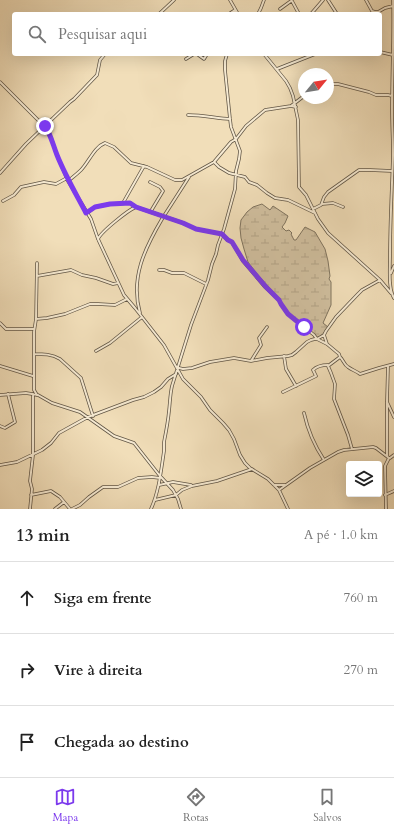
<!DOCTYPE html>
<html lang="pt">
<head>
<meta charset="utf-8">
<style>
	:root { --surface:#fff; --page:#f6f6f6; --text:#222; --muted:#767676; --line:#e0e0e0; --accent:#7c3aed }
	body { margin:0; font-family:Cardo,serif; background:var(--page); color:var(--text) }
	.controls { position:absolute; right:12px; bottom:12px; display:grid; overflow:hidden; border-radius:4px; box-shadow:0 4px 16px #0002 }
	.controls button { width:36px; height:36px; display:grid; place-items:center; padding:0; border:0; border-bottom:1px solid var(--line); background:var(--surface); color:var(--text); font:20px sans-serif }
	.compass { position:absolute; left:298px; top:68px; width:36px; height:36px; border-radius:50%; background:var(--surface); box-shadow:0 4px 16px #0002; rotate:60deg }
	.stop { position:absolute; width:12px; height:12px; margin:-9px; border:3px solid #7c3aed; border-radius:50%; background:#fff }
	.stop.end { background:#7c3aed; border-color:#fff; box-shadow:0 1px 4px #0008 }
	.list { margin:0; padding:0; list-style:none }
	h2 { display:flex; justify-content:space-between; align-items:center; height:52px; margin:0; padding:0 16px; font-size:17px }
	h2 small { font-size:13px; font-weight:400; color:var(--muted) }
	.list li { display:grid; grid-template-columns:26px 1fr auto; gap:12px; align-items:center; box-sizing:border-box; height:72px; padding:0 16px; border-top:1px solid var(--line) }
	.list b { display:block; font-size:15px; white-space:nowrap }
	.list em { font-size:13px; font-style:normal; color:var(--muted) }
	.icon { flex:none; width:22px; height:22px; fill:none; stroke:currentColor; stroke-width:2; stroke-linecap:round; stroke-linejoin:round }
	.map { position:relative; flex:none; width:394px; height:509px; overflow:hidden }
	.search { position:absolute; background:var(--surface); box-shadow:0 4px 16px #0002; left:12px; right:12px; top:12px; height:44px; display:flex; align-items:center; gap:10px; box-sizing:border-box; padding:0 14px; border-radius:4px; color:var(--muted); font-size:15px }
	.sheet { height:268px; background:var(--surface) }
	nav { display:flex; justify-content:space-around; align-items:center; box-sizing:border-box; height:56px; border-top:1px solid var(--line); background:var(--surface); font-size:11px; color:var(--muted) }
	nav a { display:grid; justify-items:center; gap:2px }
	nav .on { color:var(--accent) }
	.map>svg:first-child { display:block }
</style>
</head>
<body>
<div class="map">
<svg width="394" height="509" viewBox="0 0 394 509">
	<defs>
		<pattern id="wetland-marsh" width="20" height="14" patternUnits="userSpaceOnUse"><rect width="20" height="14" fill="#d0bf9f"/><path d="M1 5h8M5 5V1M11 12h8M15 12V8" fill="none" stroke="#b3a488"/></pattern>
	</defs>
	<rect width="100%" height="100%" fill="#f1deb9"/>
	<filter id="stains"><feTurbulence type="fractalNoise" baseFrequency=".005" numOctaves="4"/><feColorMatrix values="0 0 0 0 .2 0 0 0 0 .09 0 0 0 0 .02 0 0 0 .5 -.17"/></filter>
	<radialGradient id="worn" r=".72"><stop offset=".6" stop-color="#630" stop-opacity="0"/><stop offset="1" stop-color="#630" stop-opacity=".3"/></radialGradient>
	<path fill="url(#wetland-marsh)" stroke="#80745f" d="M262 204 270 210 273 206 288 216 285 223 282 227 286 231 289 230 292 233 291 234 294 240H296L305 227 315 232 325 249 328 261 330 276 329 279 331 282V305L323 323 328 327C325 331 322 337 316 338L296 322 292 316 284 307 276 295 258 275 248 262 244 249 241 238 240 228 241 220 247 212 253 207Z"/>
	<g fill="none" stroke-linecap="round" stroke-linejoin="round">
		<defs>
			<path id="minor" d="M230 0 238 14
				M328 0 337 14
				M366 0 372 11 375 12H378L385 8 393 6
				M393 0C394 37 392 73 392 110 392 125 393 140 393 155 392 189 390 222 390 256 390 268 388 288 394 298
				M280 9 291 1H292L299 14
				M159 14 174 0
				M229 14 235 10
				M258 14 261 8 264 0
				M311 14 323 0
				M380 52 393 55
				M197 54 204 59 207 54
				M264 54 286 81 290 88 293 96 298 120 299 187 306 195 318 219 328 233 380 280 391 293
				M186 59 194 54
				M277 69 315 54
				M0 82 45 127 50 135 57 155 68 181 91 219 98 239 124 295 135 308 164 345 183 379 201 397 210 410 223 423 229 430 234 439 240 455 245 463 250 468 268 479 279 490 288 509
				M328 85 332 84H338L369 92 376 95H388L392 96
				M291 106 304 96
				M188 115C202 115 216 118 230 119
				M214 162 219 167 229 173 245 177 249 182 257 185 267 193 275 198 288 200 315 213
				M0 173 26 144 70 102 74 99 97 75 100 60 105 54
				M68 181C73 177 77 174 81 170 89 162 94 147 105 143L114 147 131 163 147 167 175 180H182L214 162 231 142 236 139 246 126 265 110 291 106 296 107
				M150 182 160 187 163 191 151 211
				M3 201 14 195 21 187 44 182 56 184 67 178
				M123 203 144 166
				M322 204 333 203 343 207
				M313 209 321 205 324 197 328 192 359 170H370L392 171
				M87 213 95 207 110 204 130 203 136 207 183 223 196 229 222 234 227 240 232 242 243 261 265 287 279 300 281 304 288 314 314 335 317 339 324 335 326 331 336 317 358 294 362 290 380 280
				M98 239C101 232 128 210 136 207
				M37 263 36 319 34 332V390L37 395
				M159 270H164L172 273H184L206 284
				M391 273 394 266
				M37 276 71 270 82 275 96 278 113 284 118 283
				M140 313C130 278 145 248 162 219 171 205 180 191 189 177
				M36 319 47 318 65 314 90 304H98L115 305 127 299
				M0 323 6 329H34
				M324 335 327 344
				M96 351 110 343 142 317
				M34 354C43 354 52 354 60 359L81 378 93 416
				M284 356 286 369 296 386
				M340 357 328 366 331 373 335 384 334 399 348 435 352 449
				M251 361 261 345 259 338 267 327
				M0 366 33 376
				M179 368 183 369 192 368 210 362 234 358 251 361 267 358 288 356 292 355 296 352 307 342 311 340 315 339H317L327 344 339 354 340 357C343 359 344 365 348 367 352 370 356 371 360 374L379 368 394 364
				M283 392 314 377 316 376 313 370C317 366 322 365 328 365
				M0 395 26 393 38 395 52 403 80 412 114 436 134 443 160 476 173 490 178 499 181 509
				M387 402 394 417
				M304 413C308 431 314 445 324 460
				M0 426 5 428 15 422 8 394
				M387 456V401L388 366
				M0 465 17 462 42 450 51 443 59 433 88 417 133 400 144 397 154 392 161 387 168 379 176 374
				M159 485 173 482 191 485
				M274 485H285
				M279 490 310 468 338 452 344 450 373 447 376 448 389 458H390L394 455
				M31 495 51 491 60 497 70 509
				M385 495 394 491
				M155 500 176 495 182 490 192 486 217 481 252 469
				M30 509 32 489 30 481 33 455V394
				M55 509 64 502
				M72 509 80 505 89 497 103 487H118L138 478 152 477 160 478
				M151 509C159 491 161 471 164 451 164 448 164 445 164 442 166 432 168 422 169 411 170 403 170 395 172 386L191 325 208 280 212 264 216 254 218 245 224 229 235 189 236 171 239 159 240 151 231 127 230 119 225 70V61L227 54
				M386 509 385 466 389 458"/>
		</defs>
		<use href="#minor" stroke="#615646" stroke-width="3.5"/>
		<use href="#minor" stroke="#f6ead2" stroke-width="2"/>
	</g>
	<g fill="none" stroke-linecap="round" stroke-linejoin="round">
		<path stroke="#7c3aed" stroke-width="5" d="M45 126C51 135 53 145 57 155 65 175 76 194 86 213L95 207 110 204 130 203 136 207 183 223 196 229 222 234 228 240 232 242 243 260 266 287 279 300 281 304 288 314 304 327"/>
	</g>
	<rect width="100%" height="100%" filter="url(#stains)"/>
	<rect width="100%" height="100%" fill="url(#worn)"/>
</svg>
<div class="controls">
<button><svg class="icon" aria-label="layers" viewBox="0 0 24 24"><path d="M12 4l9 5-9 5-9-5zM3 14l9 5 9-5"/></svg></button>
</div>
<svg class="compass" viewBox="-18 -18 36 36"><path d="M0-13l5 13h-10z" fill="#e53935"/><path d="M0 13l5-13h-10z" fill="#767676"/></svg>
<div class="stop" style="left:304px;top:327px"></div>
<div class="stop end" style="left:45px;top:126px"></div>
<div class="search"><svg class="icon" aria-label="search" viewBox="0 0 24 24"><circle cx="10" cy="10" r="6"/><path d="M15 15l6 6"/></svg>Pesquisar aqui</div>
</div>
<section class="sheet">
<h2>13 min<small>A pé · 1.0 km</small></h2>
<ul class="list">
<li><svg class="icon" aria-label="ahead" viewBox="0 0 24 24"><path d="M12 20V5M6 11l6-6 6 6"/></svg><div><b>Siga em frente</b></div><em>760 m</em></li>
<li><svg class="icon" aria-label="right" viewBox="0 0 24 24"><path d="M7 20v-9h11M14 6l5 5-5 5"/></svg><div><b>Vire à direita</b></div><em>270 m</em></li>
<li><svg class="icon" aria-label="arrive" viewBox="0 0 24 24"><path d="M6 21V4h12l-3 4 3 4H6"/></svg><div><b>Chegada ao destino</b></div></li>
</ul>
</section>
<nav>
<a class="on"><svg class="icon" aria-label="map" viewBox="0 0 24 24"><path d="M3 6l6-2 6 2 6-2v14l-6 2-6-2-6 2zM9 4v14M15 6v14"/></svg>Mapa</a>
<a><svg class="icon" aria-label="directions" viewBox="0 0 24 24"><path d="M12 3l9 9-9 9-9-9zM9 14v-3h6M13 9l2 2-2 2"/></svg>Rotas</a>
<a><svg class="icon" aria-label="saved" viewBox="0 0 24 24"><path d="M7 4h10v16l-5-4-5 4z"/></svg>Salvos</a>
</nav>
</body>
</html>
